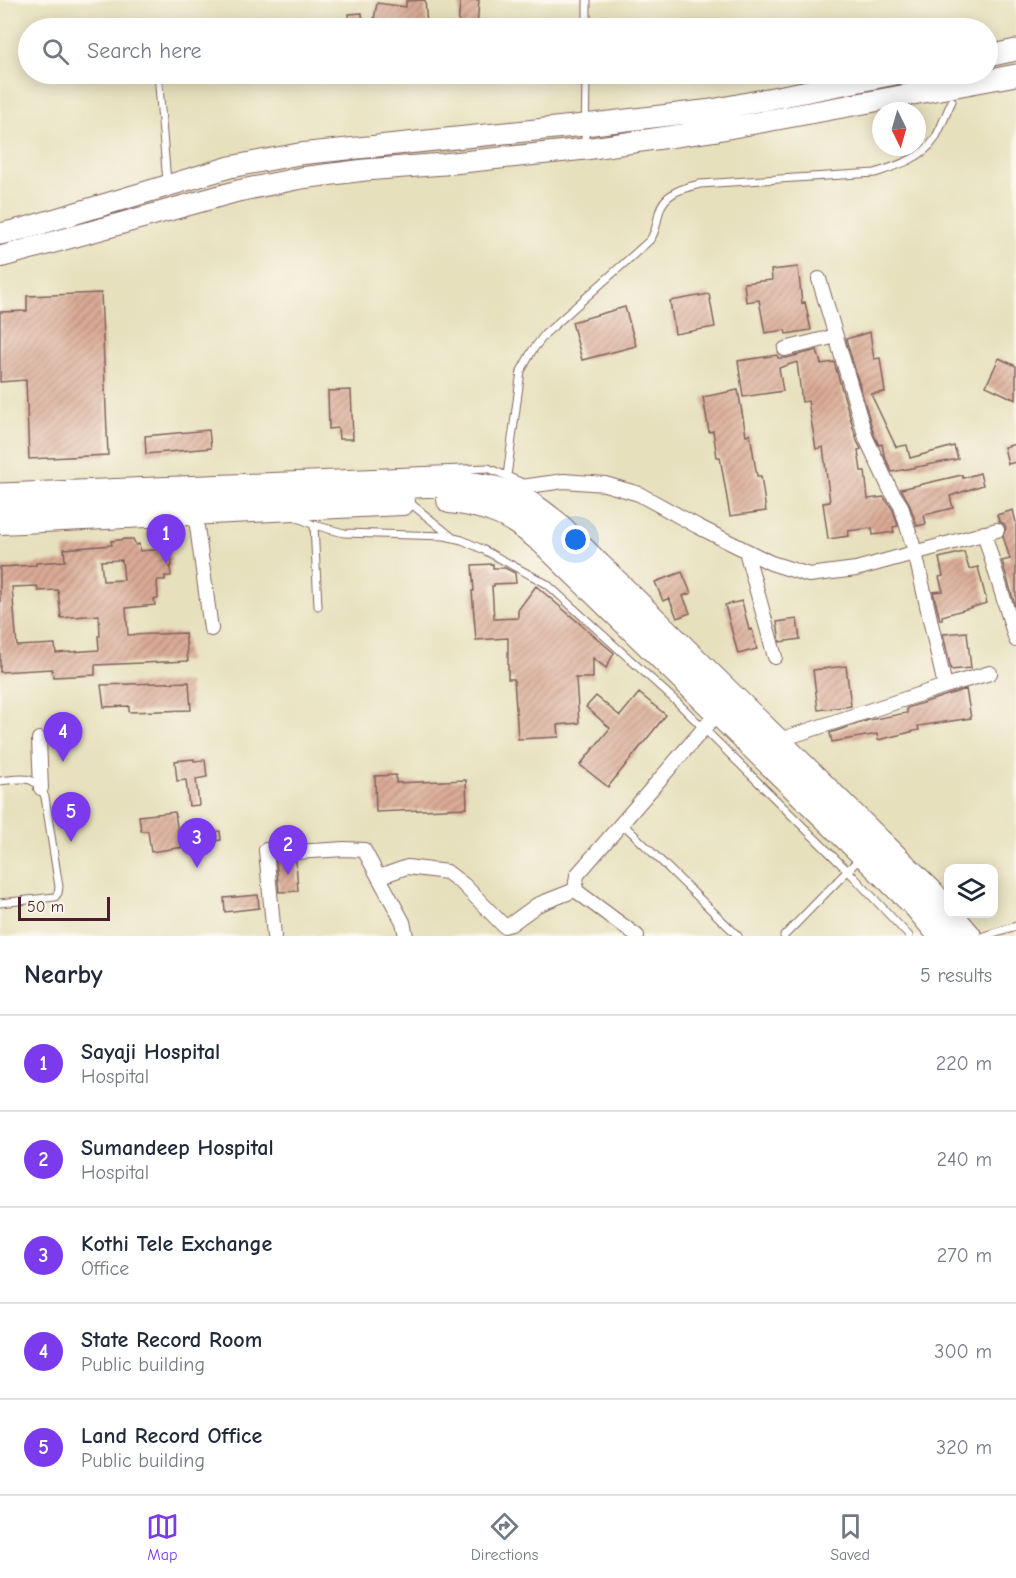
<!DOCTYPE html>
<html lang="en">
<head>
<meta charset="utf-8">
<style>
	:root { --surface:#fff; --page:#f2f2f3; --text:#1f2937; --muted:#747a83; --line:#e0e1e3; --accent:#7c3aed }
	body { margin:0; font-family:"Comic Neue",sans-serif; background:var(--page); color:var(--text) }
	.controls { position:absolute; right:18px; bottom:18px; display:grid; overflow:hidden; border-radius:12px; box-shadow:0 3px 15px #0003 }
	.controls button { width:54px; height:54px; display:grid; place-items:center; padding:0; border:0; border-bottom:2px solid var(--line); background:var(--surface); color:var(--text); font:30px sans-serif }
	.compass { position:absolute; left:872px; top:102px; width:54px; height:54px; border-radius:50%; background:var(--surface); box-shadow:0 3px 15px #0003; rotate:175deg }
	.scale { position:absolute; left:18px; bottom:15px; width:92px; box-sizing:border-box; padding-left:6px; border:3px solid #4a1f2b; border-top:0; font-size:16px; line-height:21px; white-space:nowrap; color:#4a1f2b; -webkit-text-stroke:4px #fbf7ec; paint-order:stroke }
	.you { position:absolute; left:576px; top:540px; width:21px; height:21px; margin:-15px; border:4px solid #fff; border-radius:50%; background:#1a73e8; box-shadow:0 0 0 9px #1a73e833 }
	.badge { display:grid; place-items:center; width:39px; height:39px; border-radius:50%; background:var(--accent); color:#fff; font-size:20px; font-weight:700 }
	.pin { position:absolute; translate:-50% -50px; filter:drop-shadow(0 2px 3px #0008) }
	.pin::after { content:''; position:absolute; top:32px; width:21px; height:18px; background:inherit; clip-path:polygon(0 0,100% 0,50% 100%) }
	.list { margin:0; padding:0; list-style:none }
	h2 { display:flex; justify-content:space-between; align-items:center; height:78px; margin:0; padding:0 24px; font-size:26px }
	h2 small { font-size:20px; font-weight:400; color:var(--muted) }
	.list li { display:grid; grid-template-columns:39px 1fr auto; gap:18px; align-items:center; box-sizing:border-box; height:96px; padding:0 24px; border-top:2px solid var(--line) }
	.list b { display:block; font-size:22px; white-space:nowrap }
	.list p { margin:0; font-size:20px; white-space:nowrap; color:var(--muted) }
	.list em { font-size:20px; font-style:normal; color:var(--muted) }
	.icon { flex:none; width:33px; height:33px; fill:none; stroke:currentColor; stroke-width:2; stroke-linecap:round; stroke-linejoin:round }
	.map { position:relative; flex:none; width:1016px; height:936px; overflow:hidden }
	.search { position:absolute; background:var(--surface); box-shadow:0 3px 15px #0003; left:18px; right:18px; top:18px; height:66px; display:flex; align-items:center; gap:15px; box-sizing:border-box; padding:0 21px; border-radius:33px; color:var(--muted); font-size:22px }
	.sheet { height:558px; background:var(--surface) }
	nav { display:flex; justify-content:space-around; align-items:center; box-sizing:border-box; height:84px; border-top:2px solid var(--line); background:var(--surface); font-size:16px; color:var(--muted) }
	nav a { display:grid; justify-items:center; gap:3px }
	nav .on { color:var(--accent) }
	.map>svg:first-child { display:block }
</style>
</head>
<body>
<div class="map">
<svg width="1016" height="936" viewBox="0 0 1016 936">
	<defs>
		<pattern id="building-hatch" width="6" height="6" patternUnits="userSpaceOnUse" patternTransform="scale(1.5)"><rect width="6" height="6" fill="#daab96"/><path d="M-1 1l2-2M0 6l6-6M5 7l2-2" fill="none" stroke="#b38b7b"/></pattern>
	</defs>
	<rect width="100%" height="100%" fill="#fbf7ec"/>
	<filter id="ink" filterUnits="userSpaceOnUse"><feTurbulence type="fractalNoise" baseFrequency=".0167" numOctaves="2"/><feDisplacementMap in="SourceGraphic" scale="12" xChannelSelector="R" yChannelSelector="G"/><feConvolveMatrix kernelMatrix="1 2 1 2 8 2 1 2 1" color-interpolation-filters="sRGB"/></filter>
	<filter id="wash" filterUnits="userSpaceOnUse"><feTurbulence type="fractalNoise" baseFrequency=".008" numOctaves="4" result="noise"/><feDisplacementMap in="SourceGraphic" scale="24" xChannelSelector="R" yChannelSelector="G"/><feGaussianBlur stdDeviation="1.35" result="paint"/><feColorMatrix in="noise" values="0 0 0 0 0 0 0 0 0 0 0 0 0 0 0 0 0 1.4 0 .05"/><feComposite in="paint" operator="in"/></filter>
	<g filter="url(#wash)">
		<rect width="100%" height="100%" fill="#e7e0bd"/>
		<g id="blocks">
			<path fill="url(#building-hatch)" fill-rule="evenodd" d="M425 0 427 25 407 27V24L374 19 377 3 406 7V1Z
				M460 0H479L477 28H458Z
				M362 13 363 28H350L349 14Z
				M798 267 802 303 805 302 811 330 786 334 785 330 765 333 759 300 746 302 744 283 772 280 771 270Z
				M101 293 108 455 29 459 26 380 0 382V312L27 311V296Z
				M709 294 715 327 675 334 670 301Z
				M625 307 636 346 582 360 572 322Z
				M870 332 874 359 880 358 885 392 871 394 896 447 907 445 910 458 954 446 958 459 892 472 884 455 882 444 879 445 874 435 846 339Z
				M817 350 821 364 834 362 857 441 861 449 858 450 861 471H865L868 499 884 497 893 510 898 526 893 527 894 532 873 535 872 528 848 531 849 536 828 539 823 503 830 502 823 447 816 449 808 401 802 402 797 362 779 368 783 391 743 397 738 361 777 355 778 358H787Z
				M999 358 1016 366V400L986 386Z
				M351 390 353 439H339L338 428 329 429 328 391Z
				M738 390 746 435 750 434 757 476H761L766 511 730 516 720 457H717L713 431 709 432 703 397Z
				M209 430 211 448 146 454 145 436Z
				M1016 444V462L1008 464 1004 447Z
				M980 473 983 485 950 496 953 508 924 515 926 524 917 526 909 503 901 489 962 475 963 478Z
				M1013 510 1016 522V609L1002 561 1010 559 1003 536 1006 528 1004 524 999 521 997 515Z
				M126 539H133L136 545 139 544 140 551 162 549 163 552 170 551 172 566H170L171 576H165V580H157L158 599H154L155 605 126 608 128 635 185 633 188 661 95 665V675L53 677 52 669 0 672V567L36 565V563L65 561 64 549 112 545 111 541ZM122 560 124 580 103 581 101 561ZM37 586 38 591 58 590 61 618 99 615 100 636H98L99 650 56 653 55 644 17 646 12 587Z
				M964 552 969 569 978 567 987 603 942 616V620H940L933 592 943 591 939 577 943 576 939 558Z
				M493 564V568H505L515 573 516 583 494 584V586H492L494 619 518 618V610L536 586 614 653 606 668 593 658V678H575L576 679 579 723 558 725 559 737 518 739 514 679H508V638L476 640 472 591H474L472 565Z
				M682 572 691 593 683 596 690 613 677 618 669 598 663 601 655 582Z
				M742 601 749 630 752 629 757 649 738 654 725 605Z
				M797 619 800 639 780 642 777 622Z
				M967 632 971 668 951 670 943 634Z
				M846 666 851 706 818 710 813 670Z
				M189 682 191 710 129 712V706L104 707 101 685Z
				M966 689 971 718 918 726 919 730 878 740 877 734 832 742 830 733 869 720 907 713V708Z
				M639 693 666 715 608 787 580 765 610 728 586 707 596 696 620 716Z
				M194 759V761L205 760 207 777 196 779 199 805 189 806 186 780 177 781 175 761Z
				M396 775V783L466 780 467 808 376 812 375 776Z
				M175 812 178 834 196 831V834L220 831 221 840 198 843V845L151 852 148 831H141L139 816Z
				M276 860 296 861 298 891 279 892Z
				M258 895 259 908 225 912 224 898Z"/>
		</g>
	</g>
	<g filter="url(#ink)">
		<use href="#blocks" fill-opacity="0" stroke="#81635e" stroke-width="1.5"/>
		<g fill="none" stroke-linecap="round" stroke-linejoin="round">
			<defs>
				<path id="lane" d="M587 28V0
					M158 74 167 182
					M585 147 586 74
					M507 476 521 371 532 351 545 334 650 240C657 230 656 224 659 213 663 193 683 188 700 184L875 173C896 166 921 159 934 140 941 129 946 113 952 101
					M0 487 488 468 525 484
					M409 502 452 537
					M296 517 314 525 344 533 445 536 462 540 482 549 547 584 678 703 853 876 909 936
					M314 525 318 606
					M0 781C21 779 36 773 45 797L59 887 58 893 55 897 0 903
					M622 823 738 936
					M784 936 860 858
					M984 936 1016 926"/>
				<path id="street" d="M819 279 866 438 890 489 901 506 915 552 945 686
					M785 349 836 336
					M507 489 564 481 605 484 639 494 697 526 771 563 809 575 856 569 997 530
					M195 512 211 629
					M984 533 1016 640
					M746 551 775 657
					M39 739 41 788
					M776 741 945 686 990 673
					M379 877 407 867 447 872 464 885 504 926 511 924 537 905 575 890
					M274 936 266 850 296 852 345 849 364 850 403 922 406 936
					M637 936 575 890 577 875 718 712"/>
				<path id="primary" d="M988 56 1016 50
					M0 234 26 228 230 167 299 154 584 125 712 110 895 74
					M0 257 238 191 301 178 365 170 444 164 585 149 717 130 1016 75"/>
				<path id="highway" d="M450 500C491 504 513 515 544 542L916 905 942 936
					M0 501 452 483C471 485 491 487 509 494 527 501 542 513 557 525L930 892 948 913
					M0 521 402 502
					M949 914 968 936"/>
			</defs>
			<use href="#lane" stroke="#81635e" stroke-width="9"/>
			<use href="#street" stroke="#81635e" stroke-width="16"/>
			<use href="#primary" stroke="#81635e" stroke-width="23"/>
			<use href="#highway" stroke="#81635e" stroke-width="28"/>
			<use href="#lane" stroke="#fff" stroke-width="7"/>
			<use href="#street" stroke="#fff" stroke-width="14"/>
			<use href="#primary" stroke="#fff" stroke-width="21"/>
			<use href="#highway" stroke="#fff" stroke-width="26"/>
		</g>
	</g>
</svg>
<div class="controls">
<button><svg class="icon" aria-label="layers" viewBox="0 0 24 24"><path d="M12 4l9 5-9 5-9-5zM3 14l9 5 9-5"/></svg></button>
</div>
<svg class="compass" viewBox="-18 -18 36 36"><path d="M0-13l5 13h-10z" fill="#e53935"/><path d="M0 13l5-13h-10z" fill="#747a83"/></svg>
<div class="scale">50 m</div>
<div class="you"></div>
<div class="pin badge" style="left:166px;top:564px">1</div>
<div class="pin badge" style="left:288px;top:875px">2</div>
<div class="pin badge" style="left:197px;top:868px">3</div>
<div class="pin badge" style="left:63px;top:762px">4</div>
<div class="pin badge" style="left:71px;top:842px">5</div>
<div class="search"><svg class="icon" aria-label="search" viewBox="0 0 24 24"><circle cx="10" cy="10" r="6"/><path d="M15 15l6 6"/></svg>Search here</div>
</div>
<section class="sheet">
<h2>Nearby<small>5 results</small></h2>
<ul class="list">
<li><span class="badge">1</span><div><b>Sayaji Hospital</b><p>Hospital</p></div><em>220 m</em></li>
<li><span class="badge">2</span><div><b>Sumandeep Hospital</b><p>Hospital</p></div><em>240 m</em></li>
<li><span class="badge">3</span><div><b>Kothi Tele Exchange</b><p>Office</p></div><em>270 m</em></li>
<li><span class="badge">4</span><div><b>State Record Room</b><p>Public building</p></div><em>300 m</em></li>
<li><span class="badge">5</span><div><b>Land Record Office</b><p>Public building</p></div><em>320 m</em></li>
</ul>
</section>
<nav>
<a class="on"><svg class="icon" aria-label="map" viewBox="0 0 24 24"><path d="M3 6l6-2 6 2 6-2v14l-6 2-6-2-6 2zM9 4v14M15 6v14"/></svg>Map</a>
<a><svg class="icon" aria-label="directions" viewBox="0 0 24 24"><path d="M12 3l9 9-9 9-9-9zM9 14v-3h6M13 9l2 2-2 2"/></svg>Directions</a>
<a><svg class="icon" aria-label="saved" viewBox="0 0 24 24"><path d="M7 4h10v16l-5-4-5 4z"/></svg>Saved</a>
</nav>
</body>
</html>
